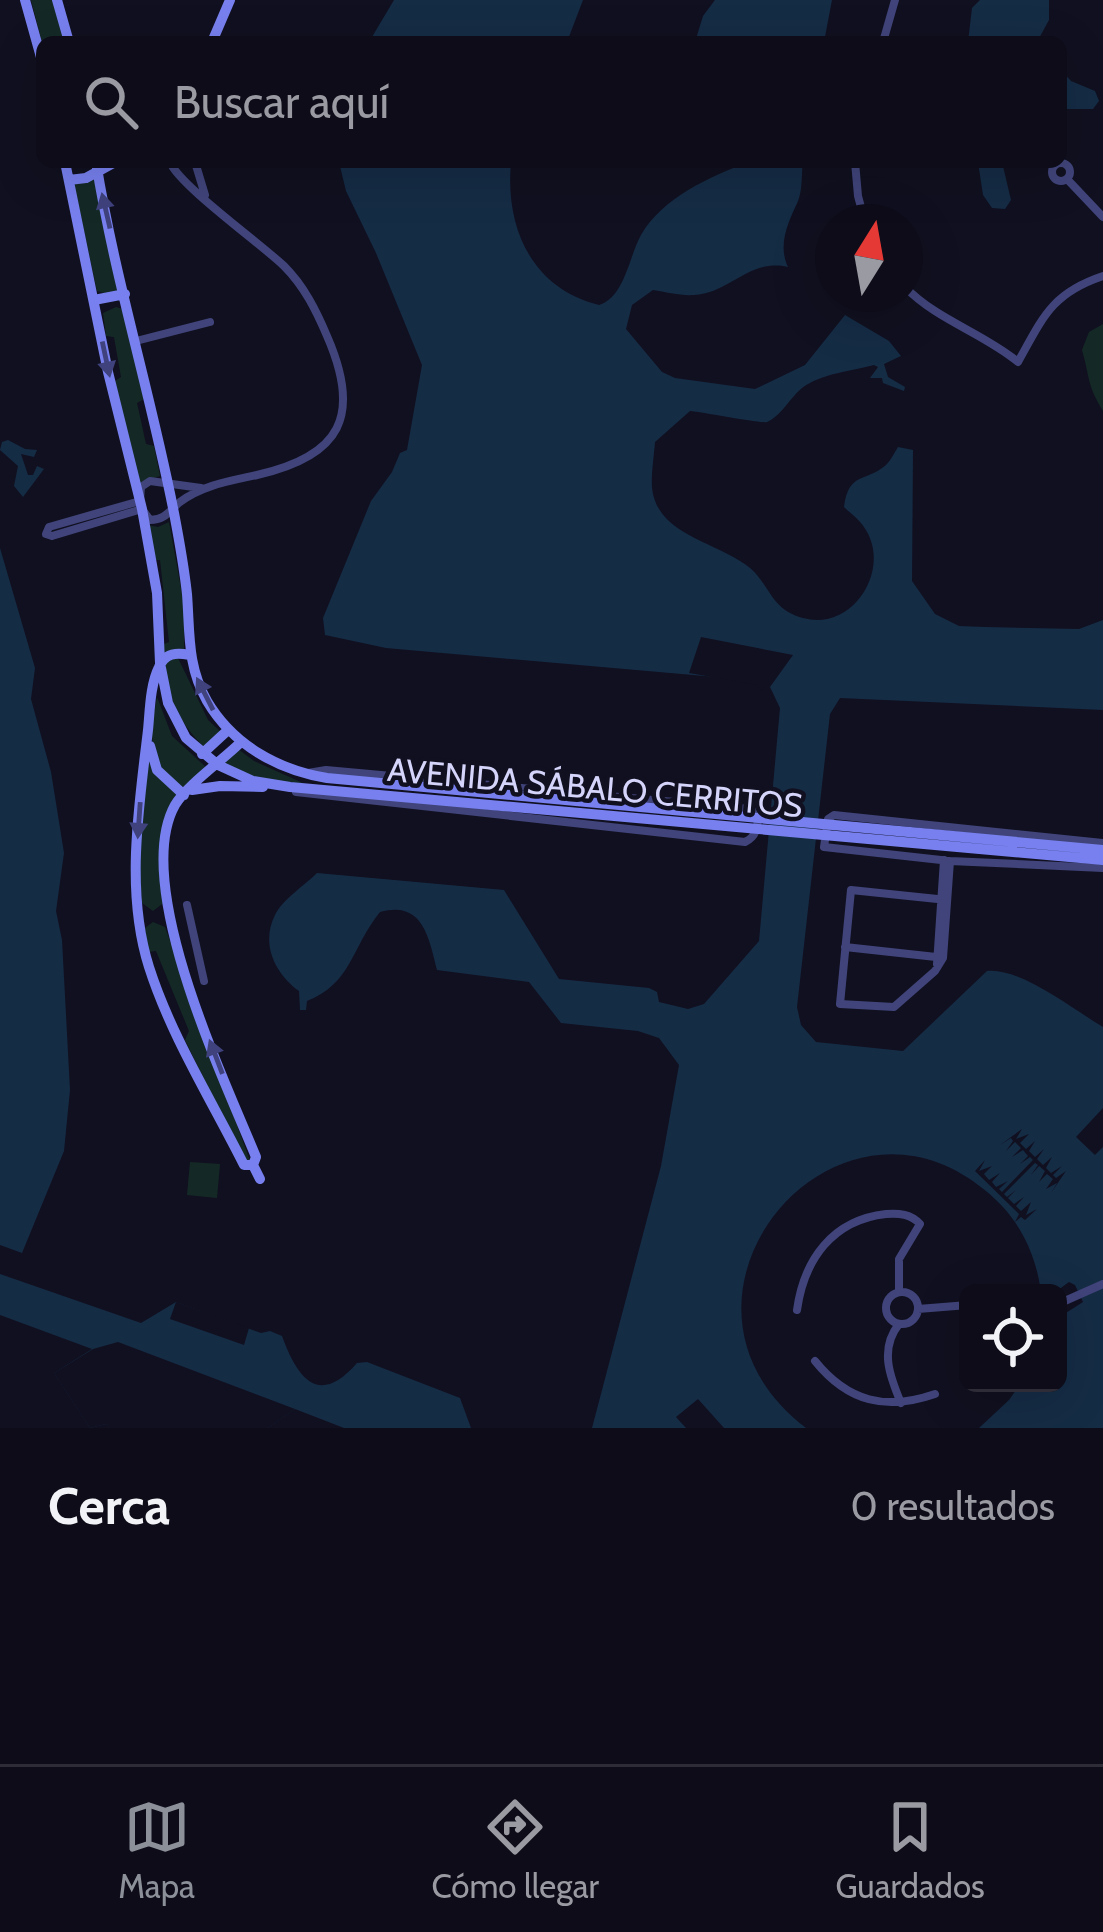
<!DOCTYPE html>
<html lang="es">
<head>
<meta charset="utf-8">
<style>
	:root { --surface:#0d0c18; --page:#1b1a25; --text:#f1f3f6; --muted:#9a9ba2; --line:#2d2c37; --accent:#8c9099 }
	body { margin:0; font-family:Cabin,sans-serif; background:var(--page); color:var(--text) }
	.controls { position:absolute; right:36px; bottom:36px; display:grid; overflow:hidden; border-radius:18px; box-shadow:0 12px 48px #0002 }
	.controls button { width:108px; height:108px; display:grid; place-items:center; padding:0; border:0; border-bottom:3px solid var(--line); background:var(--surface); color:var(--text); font:60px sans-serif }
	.compass { position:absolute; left:815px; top:204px; width:108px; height:108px; border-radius:50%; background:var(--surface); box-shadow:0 12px 48px #0002; rotate:11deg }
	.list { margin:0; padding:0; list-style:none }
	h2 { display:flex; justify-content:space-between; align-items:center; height:156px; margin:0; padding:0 48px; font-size:51px }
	h2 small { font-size:39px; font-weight:400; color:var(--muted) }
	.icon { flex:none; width:66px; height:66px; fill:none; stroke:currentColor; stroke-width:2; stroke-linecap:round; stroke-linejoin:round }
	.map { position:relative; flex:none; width:1103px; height:1428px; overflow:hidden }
	.search { position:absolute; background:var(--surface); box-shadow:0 12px 48px #0002; left:36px; right:36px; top:36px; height:132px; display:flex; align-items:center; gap:30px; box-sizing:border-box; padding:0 42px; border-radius:18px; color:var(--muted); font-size:45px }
	.sheet { height:336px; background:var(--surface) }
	nav { display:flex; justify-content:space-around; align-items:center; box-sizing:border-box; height:168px; border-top:3px solid var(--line); background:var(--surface); font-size:33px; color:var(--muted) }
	nav a { display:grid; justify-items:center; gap:6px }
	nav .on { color:var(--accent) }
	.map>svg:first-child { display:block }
</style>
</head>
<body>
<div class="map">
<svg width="1103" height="1428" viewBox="0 0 1103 1428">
	<rect width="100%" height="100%" fill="#111020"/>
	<path fill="#142926" d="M31 0H56L68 42H42Z
		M92 178 96 180 119 289 114 296 97 291 74 184Z
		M116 307 123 309 144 399 137 403 146 444 154 446 160 476 139 483 115 381 121 377 114 337 106 336 103 313Z
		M1103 324V411C1087 385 1090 378 1082 350L1089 332Z
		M169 522 184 605V652L163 655 164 644 169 642 160 560H153L147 525 158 527Z
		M178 658 208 720 221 732 204 747C180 723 164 696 166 661Z
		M157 697 172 736 208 769 185 790 155 763 151 728Z
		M238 749 254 761 305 784 257 780 223 765Z
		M148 753 179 794C157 817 166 870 166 901L153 911 142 903 139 866Z
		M153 922 165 927 250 1161 244 1160 185 1040 189 1031 156 951 148 952 145 928Z
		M190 1162 220 1164 217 1198 187 1195Z"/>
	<path fill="#152c45" d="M394 0H583L567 42H369Z
		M715 0H832L824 42H695L703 16Z
		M980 0H1049V20L1037 42H968L972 8Z
		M1061 70 1071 81 1095 91 1099 101 1093 109H1061Z
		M339 162H511C505 227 531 288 599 305 625 297 629 256 641 235 663 197 710 177 746 163 761 158 786 162 803 162 801 175 803 188 798 201 789 221 777 244 788 267 749 258 731 293 694 295 681 296 666 292 653 290L632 305 626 329 662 372 675 378 755 389 805 365 845 315 889 341 901 356 884 364 888 377 905 387 904 391 883 383 882 378H870L878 367 874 365C853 371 822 373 802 388 790 398 781 416 767 422 762 424 703 412 690 411L655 442C654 456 651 474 652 488 657 536 719 542 750 568 770 585 771 610 803 618 853 632 893 568 864 527 859 519 850 513 844 507 849 471 865 483 886 465 891 460 894 453 898 447L913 450 912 581 935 614 959 626 985 627 1079 629 1103 620V710L840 698 830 714 797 1007 801 1025 816 1042 903 1051 987 971C1020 967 1074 1010 1103 1027V1428H979L1009 1400 1021 1383H1058V1318L1083 1302 1075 1285 1069 1282 1054 1293H1041C1036 1252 1018 1217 986 1191 833 1063 638 1300 806 1428H592L661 1166 679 1065 659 1038 638 1031 561 1023 529 982 437 970C429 938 423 900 380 912 351 948 352 983 307 1001L306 1010H300L299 991C276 974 260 945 275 915 282 900 305 885 317 873L504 890 559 979 649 988 657 992 659 1002 688 1009 704 1004 759 941 780 708 770 687 750 680 386 648 325 635 323 618 371 501 392 472 400 453 407 450 422 365 376 253 346 191Z
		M978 162H1002L1011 200 1005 209 992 208 983 195Z
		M8 440 25 449 37 450 34 457 21 454 28 475H33L37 466 44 469 23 497 14 486 18 466 0 450 2 442Z
		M0 548 35 668 31 699 51 772 64 853 56 911 62 940 70 1090 64 1151 22 1253 0 1245Z
		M0 1274 141 1323 176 1302 261 1333 270 1331 282 1336C297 1377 318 1408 357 1363L367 1362 460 1398 471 1428H344L295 1409 268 1428H109L106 1424 90 1428 54 1373 92 1349 0 1315Z"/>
	<path fill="#111020" d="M701 637 793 655 770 687 763 686 762 691 757 685 714 677 715 681H711L712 677 689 673Z
		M1103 1108V1147L1095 1155 1076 1137Z
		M1022 1129 1016 1139 1029 1134 1020 1143 1026 1149 1035 1141 1029 1151 1035 1157 1044 1149 1037 1159 1043 1165 1052 1157 1046 1168 1051 1173 1062 1166 1053 1175 1056 1178 1066 1171 1051 1193 1057 1183 1046 1189 1053 1179 1047 1174 1039 1182 1045 1171 1039 1166 1031 1175 1038 1165 1035 1163 1004 1194 1007 1197 1016 1190 1008 1198 1014 1204 1024 1197 1016 1206 1021 1211 1031 1202 1026 1215 1037 1209 1025 1220 1021 1217 1015 1222 1019 1214 975 1171 985 1160 979 1171 992 1166 984 1174 989 1180 1000 1173 992 1182 996 1187 1008 1181 999 1189 1002 1192 1033 1160 1030 1157 1020 1164 1028 1156 1023 1150 1012 1157 1021 1148 1015 1142 1006 1151 1013 1141 1011 1138 1000 1145Z
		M176 1302 249 1328 244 1345 170 1319Z
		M118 1342 295 1409 268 1428H109L106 1424 90 1428 54 1373 93 1349Z
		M698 1399 724 1428H686L676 1417Z"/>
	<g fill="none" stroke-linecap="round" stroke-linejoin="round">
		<path stroke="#40447a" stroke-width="8" d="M883 42 895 0
			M170 162C179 185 260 243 284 266 304 286 316 310 327 336 362 416 341 456 257 475 230 481 203 485 180 502 169 511 165 520 150 520L142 509 52 536 46 534 49 527 140 501 141 487 150 481 201 488
			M195 162 205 195
			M855 162 858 196 865 222
			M1052 172a9 9 0 1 1 18 0a9 9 0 1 1-18 0Z
			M1067 179 1103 217
			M905 287C937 320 983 333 1018 362 1043 317 1052 293 1103 276
			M136 341 210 322
			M296 792 745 842C756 837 758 827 758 816L751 809 326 770 308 773
			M1103 843 834 815 828 819 824 847 950 861 1103 868
			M947 900 851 890 840 1004 894 1007 935 971 943 958 950 861
			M187 905 204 981
			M845 947 936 957
			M937 964 944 860
			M886 1308a16 16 0 1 1 32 0a16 16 0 1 1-32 0Z
			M1058 1304 1103 1284
			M918 1309 968 1305
			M797 1310C804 1260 832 1220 886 1214 899 1213 911 1214 920 1224L899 1259V1292
			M899 1324C879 1349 890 1377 901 1403
			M815 1361C848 1402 886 1411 935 1394"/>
		<path stroke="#7780ee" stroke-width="10" d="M25 0 42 61
			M57 0 69 42
			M212 42 230 0
			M65 162 108 372 142 509 157 593 160 663 168 703 186 738 218 765 253 781 290 787 1103 860
			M96 162C115 280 151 395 174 513 179 539 184 567 187 594 190 633 187 666 207 701 233 745 278 770 327 778L1103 850
			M69 180 86 178 115 162
			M94 300 125 294
			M189 655C176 652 165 653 159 667 150 685 150 710 148 730 139 807 125 891 149 967 171 1036 212 1101 244 1165H253
			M241 742C224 759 186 786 175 805 131 884 224 1079 256 1157L253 1165 260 1179
			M150 746 157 770 184 795
			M202 754 228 730
			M192 790 220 786 263 787"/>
	</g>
	<defs><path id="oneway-solid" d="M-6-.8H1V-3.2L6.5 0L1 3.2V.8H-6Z" transform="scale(3)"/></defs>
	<g fill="#3f427d">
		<use href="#oneway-solid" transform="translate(106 211) rotate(-103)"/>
		<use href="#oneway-solid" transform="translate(106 359) rotate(78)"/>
		<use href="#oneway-solid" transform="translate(205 694) rotate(-117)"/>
		<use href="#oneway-solid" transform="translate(139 820) rotate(94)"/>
		<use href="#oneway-solid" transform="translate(216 1057) rotate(-111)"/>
	</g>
	<g text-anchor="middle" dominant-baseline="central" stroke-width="9" stroke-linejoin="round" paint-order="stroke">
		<g font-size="33" fill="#d5d4fa" stroke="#111020">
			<text transform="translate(595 787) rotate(5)">AVENIDA SÁBALO CERRITOS</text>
		</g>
	</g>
</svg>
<div class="controls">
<button><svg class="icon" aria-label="locate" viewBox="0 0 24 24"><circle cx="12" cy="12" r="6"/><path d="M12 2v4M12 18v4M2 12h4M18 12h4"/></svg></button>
</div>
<svg class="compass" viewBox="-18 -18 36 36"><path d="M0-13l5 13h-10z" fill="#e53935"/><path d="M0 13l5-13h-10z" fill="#9a9ba2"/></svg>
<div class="search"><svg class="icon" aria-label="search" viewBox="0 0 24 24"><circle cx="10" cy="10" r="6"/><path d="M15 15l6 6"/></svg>Buscar aquí</div>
</div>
<section class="sheet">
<h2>Cerca<small>0 resultados</small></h2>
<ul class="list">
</ul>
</section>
<nav>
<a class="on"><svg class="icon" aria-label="map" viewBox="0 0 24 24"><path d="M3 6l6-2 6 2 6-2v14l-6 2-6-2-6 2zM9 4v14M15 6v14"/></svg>Mapa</a>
<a><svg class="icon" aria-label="directions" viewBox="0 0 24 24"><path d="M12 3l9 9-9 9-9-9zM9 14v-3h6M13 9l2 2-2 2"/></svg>Cómo llegar</a>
<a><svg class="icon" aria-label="saved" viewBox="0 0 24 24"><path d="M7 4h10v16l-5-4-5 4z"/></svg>Guardados</a>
</nav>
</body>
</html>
